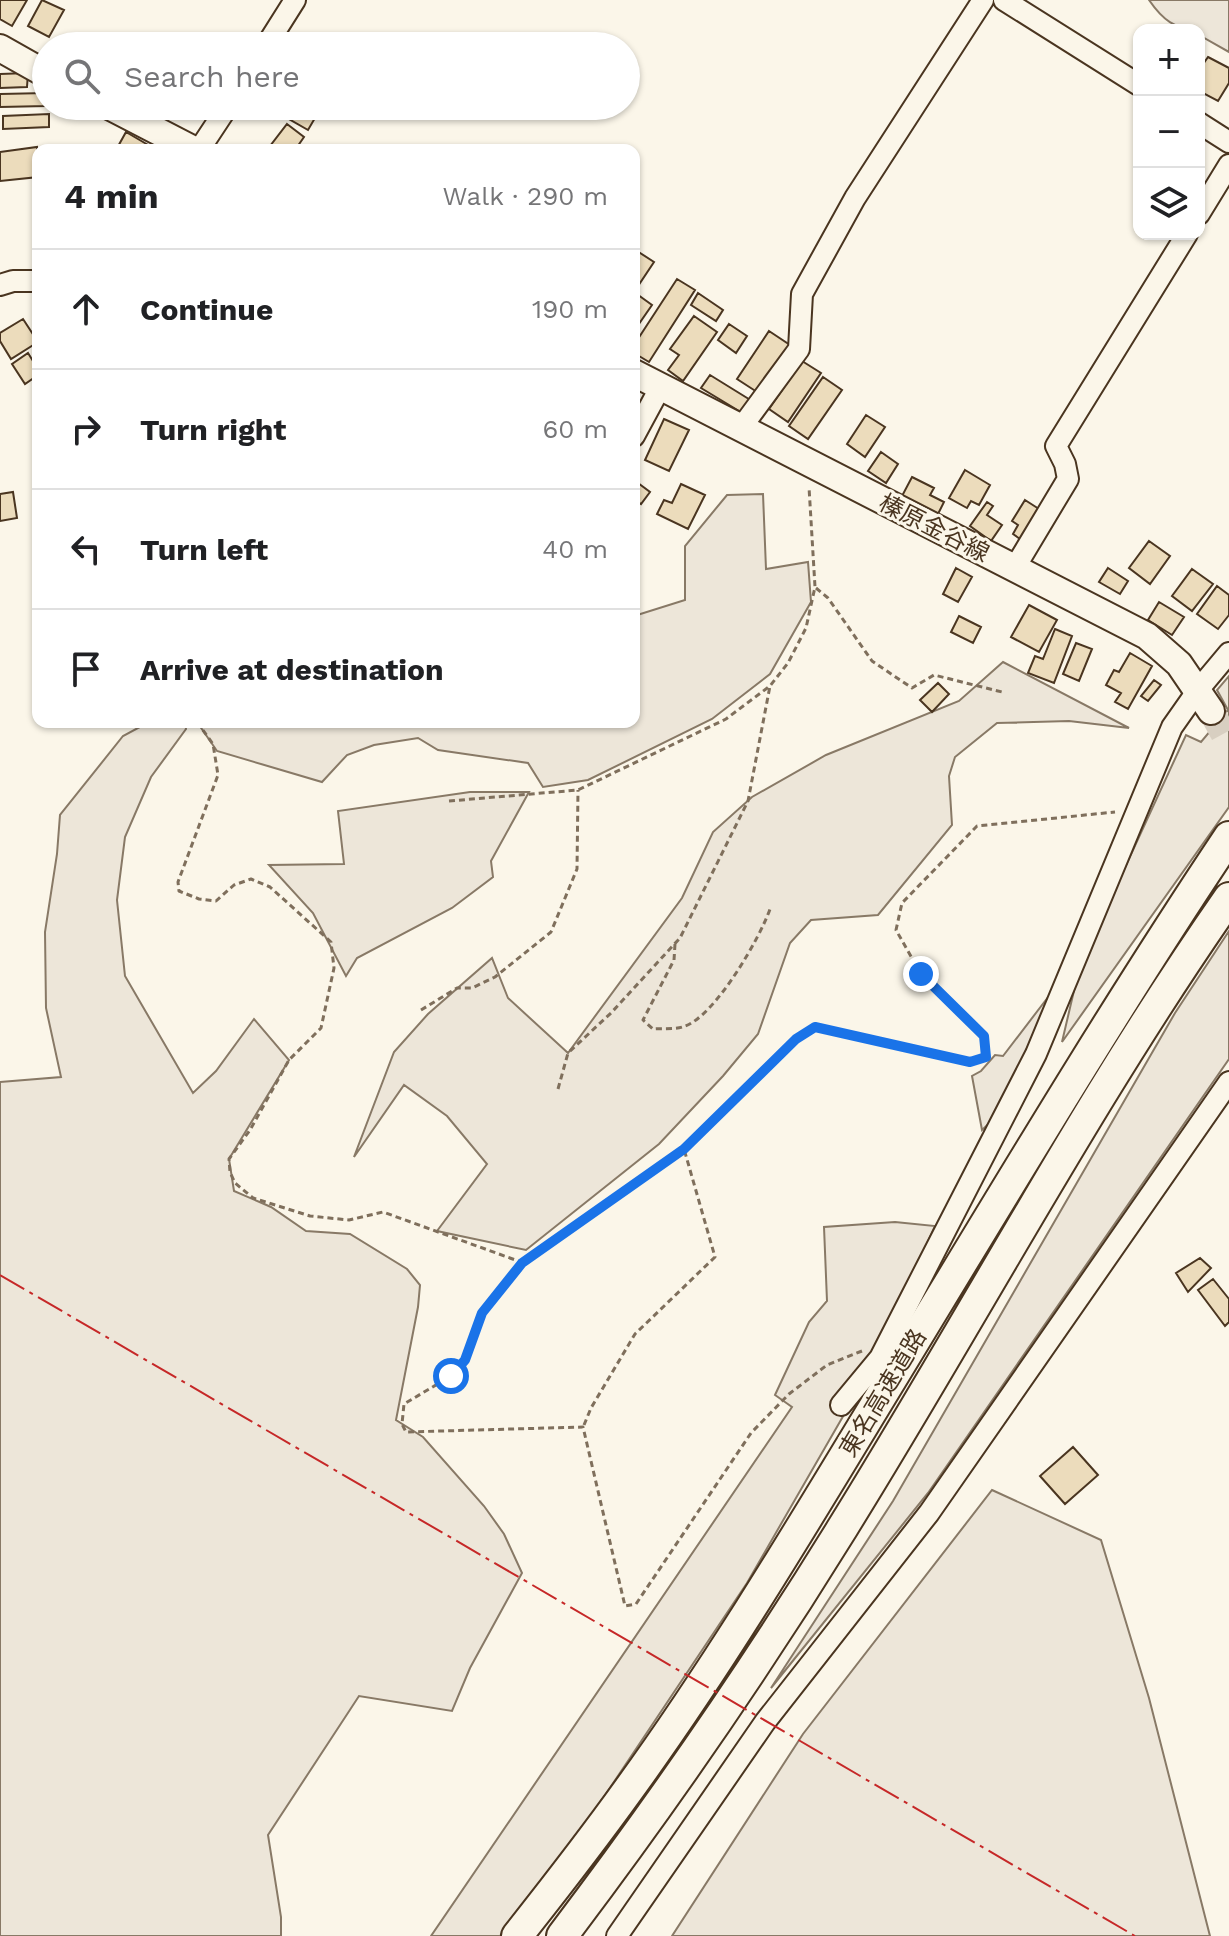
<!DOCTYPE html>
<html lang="en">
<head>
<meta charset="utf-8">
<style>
	:root { --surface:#fff; --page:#f6f6f6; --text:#202124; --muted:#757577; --line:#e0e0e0 }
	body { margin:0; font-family:"Work Sans","Noto Sans JP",sans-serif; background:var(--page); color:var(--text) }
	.controls { position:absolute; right:24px; top:24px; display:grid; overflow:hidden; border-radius:16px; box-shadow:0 2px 6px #0004 }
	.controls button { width:72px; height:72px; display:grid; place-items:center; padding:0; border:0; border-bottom:2px solid var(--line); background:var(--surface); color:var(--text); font:40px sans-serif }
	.stop { position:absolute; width:24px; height:24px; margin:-18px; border:6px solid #1a73e8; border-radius:50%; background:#fff }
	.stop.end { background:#1a73e8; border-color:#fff; box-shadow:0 2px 8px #0008 }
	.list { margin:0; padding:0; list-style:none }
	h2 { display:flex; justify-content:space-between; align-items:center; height:104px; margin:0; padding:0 32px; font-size:34px }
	h2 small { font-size:26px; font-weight:400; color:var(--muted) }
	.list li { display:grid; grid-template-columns:52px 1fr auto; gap:24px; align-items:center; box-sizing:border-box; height:120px; padding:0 32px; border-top:2px solid var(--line) }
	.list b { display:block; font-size:30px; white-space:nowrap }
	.list em { font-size:26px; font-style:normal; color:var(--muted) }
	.icon { flex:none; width:44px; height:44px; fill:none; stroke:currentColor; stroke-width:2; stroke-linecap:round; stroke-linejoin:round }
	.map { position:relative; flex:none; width:1229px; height:1936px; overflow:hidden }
	.search { position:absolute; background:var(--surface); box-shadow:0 2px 6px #0004; left:32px; top:32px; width:608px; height:88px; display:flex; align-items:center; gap:20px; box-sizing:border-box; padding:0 28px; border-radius:44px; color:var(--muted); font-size:30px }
	.panel { position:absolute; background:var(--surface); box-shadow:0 2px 6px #0004; left:32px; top:144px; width:608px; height:584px; border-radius:16px }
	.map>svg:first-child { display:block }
</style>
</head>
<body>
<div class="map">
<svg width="1229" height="1936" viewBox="0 0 1229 1936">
	<rect width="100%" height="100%" fill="#fbf6e9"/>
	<path fill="#ede6d9" stroke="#887966" stroke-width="2" d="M1149 0H1229V52L1199 35V30C1175 30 1162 19 1149 0Z
		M763 494 766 569 808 562 811 602 770 674 712 719 588 780 543 787 528 763 438 750 418 738 374 745 347 755 322 782 217 751 197 722H634V616L685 600V546L727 495Z
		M1003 662 1129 728 1069 721 997 723 955 757 949 776 952 825 878 915 811 920 790 943 758 1034 723 1076 659 1144 526 1250 437 1231 487 1164 447 1116 404 1085 354 1157 394 1052 428 1014 492 958 508 998 568 1053 682 898 713 832 752 797 826 755 959 701Z
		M1229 676V807L1062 1042 1080 965 1186 735 1201 742 1228 710 1217 690Z
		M149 722H185L186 729 151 777 125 837 117 900 125 976 193 1093 216 1071 254 1019 289 1060 229 1159 234 1191 271 1207 306 1231 350 1234 407 1269 420 1285 418 1307 396 1420 423 1437 484 1506 504 1534 522 1573 470 1668 452 1711 359 1696 268 1835 281 1917V1936H0V1082L61 1077 46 1008 45 932 57 854 60 815 123 736Z
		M470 792H529L491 861 493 877 452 908 357 958 346 976 313 913 269 865 344 864 338 811Z
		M1229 931V1059L928 1493 771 1688 893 1501 1175 1013Z
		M1052 992C1038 1033 1015 1101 982 1130L972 1076 981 1071 995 1055 1003 1056Z
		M895 1222 935 1226 868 1373 747 1583 545 1885 500 1936H431L792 1407 775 1395 809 1322 827 1301 824 1227Z
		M992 1490 1101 1540 1149 1698 1210 1936H672L803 1734Z"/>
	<path fill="#ecdcbc" stroke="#4a3520" stroke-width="2" d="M0 0H27L12 26 0 19Z
		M42 0 64 10 49 37 28 26Z
		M1208 57 1229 68V83L1218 101 1199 91V70Z
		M28 73 27 87 0 88V74Z
		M46 93V106L0 107V94Z
		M296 106H322L308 130 289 119Z
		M49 114V127L3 129V116Z
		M287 124 304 137 295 150H267Z
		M126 132 155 149V150H116Z
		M37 147 38 177 0 181V152Z
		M634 249 654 262 638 286 634 283Z
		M677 279 695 290 649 362 634 353V345Z
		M634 292 652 305 634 331Z
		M698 293 723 310 716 321 691 305Z
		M694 316 717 332 683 381 668 370 679 355 670 349Z
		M23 319 38 342 11 359 0 341V333Z
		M729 324 747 336 736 353 718 340Z
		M769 331 790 345 757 392 737 379Z
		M28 353 38 369V375L25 384 12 364Z
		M802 361 821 373 788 422 769 409Z
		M710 375 752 401 744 414 701 388Z
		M823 377 842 390 808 439 789 426Z
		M866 415 885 427 865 457 847 444Z
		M664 419 689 430 669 471 645 460Z
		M881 452 898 464 886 483 868 471Z
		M965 470 990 485 979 505 971 501 967 508 949 498Z
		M912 477 934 488 930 495 944 502 938 514 902 496Z
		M634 480 650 492 641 504 634 499Z
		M681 484 705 495 688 529 657 514 664 500 672 503Z
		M13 492 17 518 0 521V494Z
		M1025 500 1039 509 1020 539 1013 534 1018 525 1012 521Z
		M987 502 993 506 987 515 1002 525 991 541 970 526Z
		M1149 541 1170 556 1150 584 1129 568Z
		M956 568 972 577 958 602 943 594Z
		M1108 568 1128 581 1120 594 1099 582Z
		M1192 569 1213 584 1192 611 1172 596Z
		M1217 586 1229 595V615L1218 629 1197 614Z
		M1159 602 1184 617 1172 635 1148 620Z
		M1029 605 1057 620 1039 652 1011 637Z
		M959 616 981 627 973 643 951 632Z
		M1055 629 1072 636 1054 683 1028 673 1035 656 1043 659Z
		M1076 643 1092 649 1079 681 1063 674Z
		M1130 653 1152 666 1128 709 1115 702 1121 693 1106 685 1114 670 1119 672Z
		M1154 680 1161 685 1148 701 1141 696Z
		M938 683 949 694 932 712 920 700Z
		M1200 1258 1211 1268 1188 1292 1176 1273Z
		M1213 1279 1229 1299V1322L1225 1326 1198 1290Z
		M1073 1447 1098 1475 1065 1504 1040 1476Z"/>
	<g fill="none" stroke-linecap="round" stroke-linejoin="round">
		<path stroke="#d8cfc1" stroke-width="26" stroke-dasharray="26 13" stroke-linecap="butt" d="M1211 711 1229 744"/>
		<defs>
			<path id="minor" d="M1004 0 1139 85
				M266 46 295 0
				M1199 123 1229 142
				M199 150 228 106
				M1199 214 1229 165
				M0 285 13 281H38
				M741 428 799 349 802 294 855 198 983 0
				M634 436 661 386
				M1014 569 1068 479 1065 464 1056 446 1187 234
				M841 1405 880 1358 1036 1054 1172 727 1198 690 1229 653
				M617 1936 765 1722 929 1513 1229 1082"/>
			<path id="major" d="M0 48 46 74
				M109 106 194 150
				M634 373 1147 636 1179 664 1211 711"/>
			<path id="highway" d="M517 1936C555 1888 593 1839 629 1789 719 1665 798 1533 878 1401 993 1212 1106 1021 1229 837
				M562 1936C662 1804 756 1668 843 1527 973 1318 1088 1100 1229 898"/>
		</defs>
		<use href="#minor" stroke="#4a3520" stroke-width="24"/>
		<use href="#major" stroke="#4a3520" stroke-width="30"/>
		<use href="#highway" stroke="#4a3520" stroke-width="34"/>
		<path stroke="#7f6f5c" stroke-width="3" stroke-dasharray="6 4" stroke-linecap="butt" d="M816 588 828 598 872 661 912 688 934 675 1002 692
			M197 722 213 744 218 775 178 882 179 891 199 899 216 901 234 885 251 879 270 887 331 942 334 968 321 1028 289 1060 250 1130 229 1159 230 1172 235 1183 253 1198 310 1216 349 1220 383 1212 521 1262
			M449 801 578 790 726 719 770 686 788 663 806 628 815 587 809 487
			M675 944 674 960 643 1020 653 1029C662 1028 676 1030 685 1026 715 1016 760 938 770 909
			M421 1010 457 988H472L495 977 551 932 577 869 578 790
			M558 1089 568 1053 611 1013 680 938 748 801 770 686
			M862 1351 827 1365 789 1394 751 1433 636 1604 625 1606 583 1427 406 1432 402 1424 404 1404 451 1376 465 1360 482 1313 522 1263 684 1149 796 1039 815 1027 970 1062 986 1057 984 1036 921 974 896 930 902 903 977 826 1115 812
			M584 1425 591 1408 635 1334 715 1257 684 1149"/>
		<use href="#minor" stroke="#fbf6e9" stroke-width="20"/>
		<use href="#major" stroke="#fbf6e9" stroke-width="26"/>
		<use href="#highway" stroke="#fbf6e9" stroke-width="30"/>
		<path stroke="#c62828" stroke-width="2" stroke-dasharray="28 6 4 6" stroke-linecap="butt" d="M0 1275 1135 1936"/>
	</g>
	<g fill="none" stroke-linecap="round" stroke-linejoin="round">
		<path stroke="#1a73e8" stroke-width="10" d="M451 1376 465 1360 482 1313 522 1263 684 1149 796 1039 815 1027 970 1062 986 1057 984 1036 921 974"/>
	</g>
	<g text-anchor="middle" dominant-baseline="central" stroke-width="6" stroke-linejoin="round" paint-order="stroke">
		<g font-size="24" fill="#4a3520" stroke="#fbf6e9">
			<text transform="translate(934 528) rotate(27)">榛原金谷線</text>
			<text transform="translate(883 1393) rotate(-59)">東名高速道路</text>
		</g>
	</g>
</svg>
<div class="controls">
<button>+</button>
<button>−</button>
<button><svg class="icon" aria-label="layers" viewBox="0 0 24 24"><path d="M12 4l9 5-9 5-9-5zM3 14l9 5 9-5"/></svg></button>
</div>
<div class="stop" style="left:451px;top:1376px"></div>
<div class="stop end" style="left:921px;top:974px"></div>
<div class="search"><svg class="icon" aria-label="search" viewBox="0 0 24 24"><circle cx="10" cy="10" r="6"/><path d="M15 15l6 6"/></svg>Search here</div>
<section class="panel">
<h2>4 min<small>Walk · 290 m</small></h2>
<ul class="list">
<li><svg class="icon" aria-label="ahead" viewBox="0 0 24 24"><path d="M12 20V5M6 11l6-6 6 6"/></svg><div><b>Continue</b></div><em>190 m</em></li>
<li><svg class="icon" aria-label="right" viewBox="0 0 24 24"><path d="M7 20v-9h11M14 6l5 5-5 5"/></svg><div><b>Turn right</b></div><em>60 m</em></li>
<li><svg class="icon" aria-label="left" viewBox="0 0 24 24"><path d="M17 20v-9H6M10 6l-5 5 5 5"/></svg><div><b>Turn left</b></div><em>40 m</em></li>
<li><svg class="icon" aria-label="arrive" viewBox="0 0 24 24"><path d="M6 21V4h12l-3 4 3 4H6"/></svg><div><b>Arrive at destination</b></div></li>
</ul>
</section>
</div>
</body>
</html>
